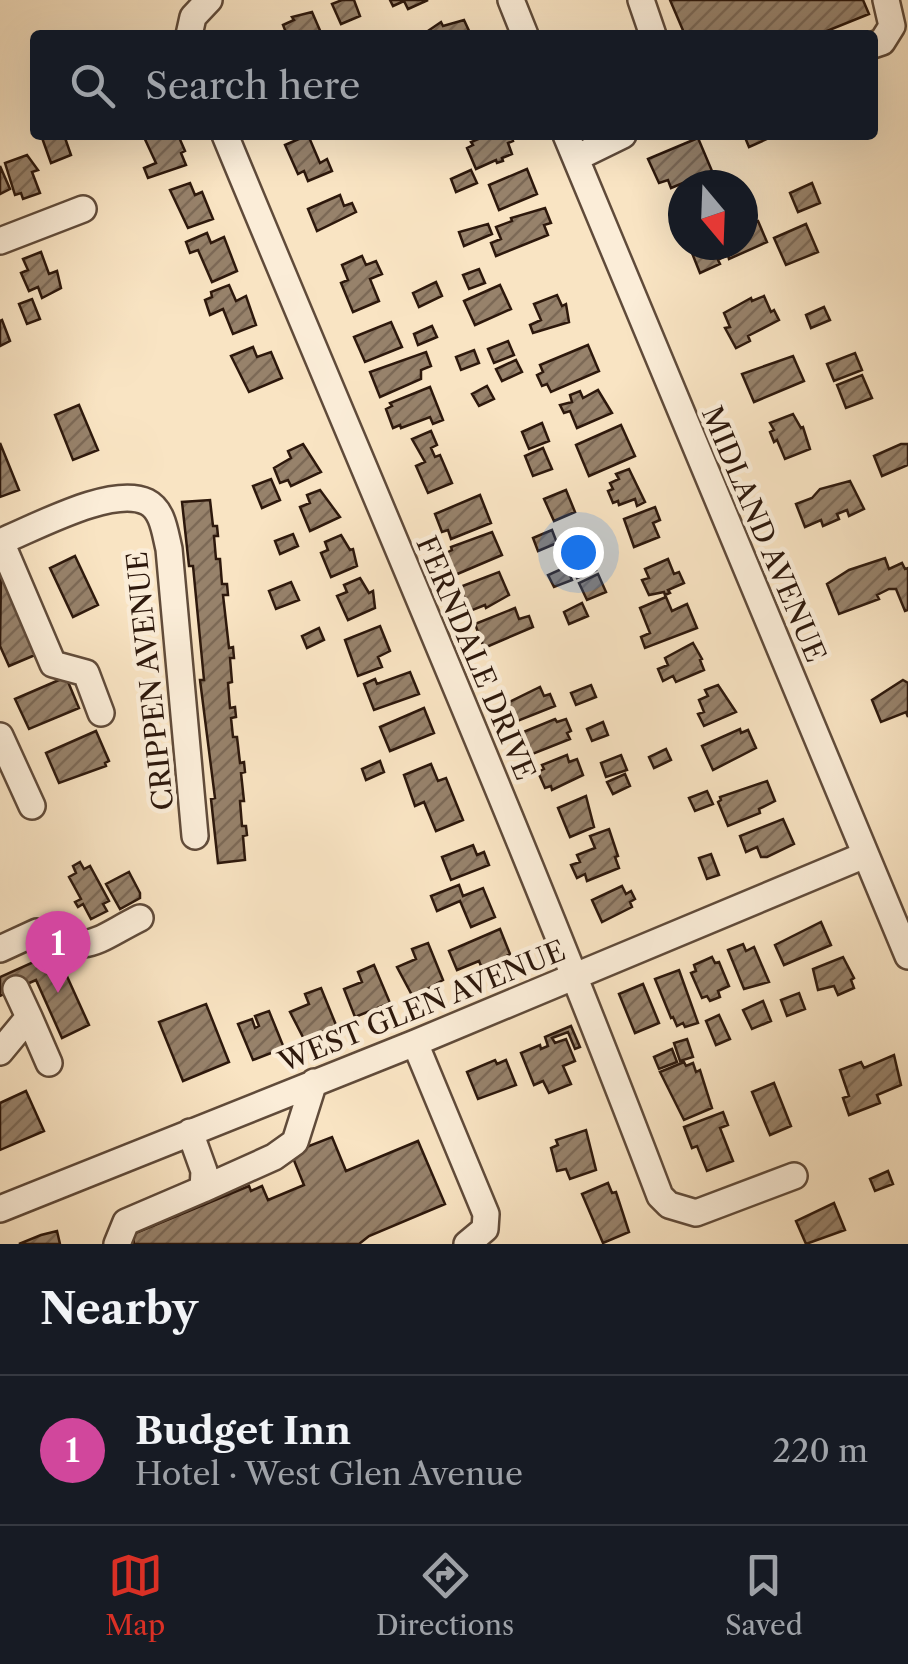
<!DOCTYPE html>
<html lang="en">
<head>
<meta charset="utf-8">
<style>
	:root { --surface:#171b24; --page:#20242c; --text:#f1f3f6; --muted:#9ea1a6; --line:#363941; --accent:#d93025 }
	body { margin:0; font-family:"Libre Caslon Text",serif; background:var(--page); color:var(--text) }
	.compass { position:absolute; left:668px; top:170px; width:90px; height:90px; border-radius:50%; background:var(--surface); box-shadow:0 10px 40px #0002; rotate:161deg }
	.you { position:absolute; left:578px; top:552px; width:35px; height:35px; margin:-25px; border:8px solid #fff; border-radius:50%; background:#1a73e8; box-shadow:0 0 0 15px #1a73e833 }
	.badge { display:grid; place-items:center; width:65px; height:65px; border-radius:50%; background:var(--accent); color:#fff; font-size:32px; font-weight:700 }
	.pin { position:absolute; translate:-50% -82px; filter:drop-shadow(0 2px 5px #0008) }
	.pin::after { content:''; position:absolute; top:52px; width:35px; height:30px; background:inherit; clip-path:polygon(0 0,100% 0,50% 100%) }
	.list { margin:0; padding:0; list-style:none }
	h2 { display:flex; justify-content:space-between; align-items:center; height:130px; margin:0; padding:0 40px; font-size:42px }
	h2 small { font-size:32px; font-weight:400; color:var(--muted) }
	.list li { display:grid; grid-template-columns:65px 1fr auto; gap:30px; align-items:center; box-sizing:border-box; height:150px; padding:0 40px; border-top:2px solid var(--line) }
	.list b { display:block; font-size:38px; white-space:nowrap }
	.list p { margin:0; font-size:32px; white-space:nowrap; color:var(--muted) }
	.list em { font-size:32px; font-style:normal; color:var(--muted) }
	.icon { flex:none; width:55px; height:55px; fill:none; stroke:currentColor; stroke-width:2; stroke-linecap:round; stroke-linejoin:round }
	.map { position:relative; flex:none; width:908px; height:1244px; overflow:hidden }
	.search { position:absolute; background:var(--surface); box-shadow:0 10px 40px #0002; left:30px; right:30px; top:30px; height:110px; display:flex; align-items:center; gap:25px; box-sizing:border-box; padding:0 35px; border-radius:10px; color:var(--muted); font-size:38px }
	.sheet { height:280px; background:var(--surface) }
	nav { display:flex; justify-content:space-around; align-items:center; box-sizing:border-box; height:140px; border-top:2px solid var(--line); background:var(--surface); font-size:28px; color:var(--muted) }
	nav a { display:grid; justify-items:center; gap:5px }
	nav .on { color:var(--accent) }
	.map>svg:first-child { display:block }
</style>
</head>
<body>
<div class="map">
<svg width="908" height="1244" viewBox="0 0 908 1244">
	<defs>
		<pattern id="building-hatch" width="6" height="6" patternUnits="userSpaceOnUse" patternTransform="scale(2.5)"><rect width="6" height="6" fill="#97826b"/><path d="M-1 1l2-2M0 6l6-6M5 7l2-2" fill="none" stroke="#7c6956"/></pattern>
	</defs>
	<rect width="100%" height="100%" fill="#f9e4c3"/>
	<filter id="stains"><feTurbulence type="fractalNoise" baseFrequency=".002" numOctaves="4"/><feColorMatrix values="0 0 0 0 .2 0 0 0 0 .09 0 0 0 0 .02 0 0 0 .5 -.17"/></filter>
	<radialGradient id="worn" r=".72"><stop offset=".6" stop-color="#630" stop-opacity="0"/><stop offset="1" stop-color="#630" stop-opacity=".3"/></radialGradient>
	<path fill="url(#building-hatch)" stroke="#2d180c" stroke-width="2.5" d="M342 0H354L360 16 341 24 332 4Z
		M390 0H428L408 9 404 1 393 6Z
		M670 0H863L869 14 817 35H685Z
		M312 12 322 35H287L283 25 294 20 292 17Z
		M464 20 471 35H422L441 22 443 26Z
		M41 135H64L71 155 51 163Z
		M143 135H178L185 151 181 153 186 165 148 178 144 168 156 163Z
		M308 135 320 163 327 159 332 171 308 181 304 171 298 174 285 145Z
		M488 135H511L513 141 508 143 512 154 502 158 503 161 497 163 496 160 476 169 467 148 473 145 471 142Z
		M744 135H765L767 139 749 147Z
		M698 138 712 171 671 188 668 180 659 183 648 159Z
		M27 155 38 170 32 172 40 193 23 199 21 193 15 195 5 163Z
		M0 166 10 189 0 194Z
		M527 169 537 194 499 210 489 185Z
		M471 170 477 183 456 192 451 179Z
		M190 183 195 195 202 192 213 219 188 228 170 190Z
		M812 183 820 203 798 212 790 193Z
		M340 195 344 206 352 203 356 212 317 231 308 209Z
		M545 208 551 223 544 225 548 235 496 256 491 243 501 239 496 227 512 221 511 218Z
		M758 221 767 242 729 259 728 255 718 260 720 264 700 273 690 248 695 245H743V227Z
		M488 224 492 234 464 246 459 232Z
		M806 224 818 252 786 265 774 238Z
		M207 233 211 243 224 237 237 271 212 282 198 250 190 253 186 242Z
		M41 252 49 274 57 271 61 288 42 298 38 287 29 291 21 273 28 270 23 259Z
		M362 256 366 265 376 261 382 274 370 279 379 301 353 312 341 283 348 280 342 265Z
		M479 269 485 283 469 289 463 275Z
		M436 282 442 296 419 307 413 293Z
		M229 285 236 301 246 296 256 325 233 334 223 309 210 315 205 300 212 297 211 292Z
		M500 285 511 309 475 325 464 301Z
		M557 295 562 306 566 304 569 322 533 333 530 325 541 320 534 304Z
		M764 296 771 312 774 310 779 320 748 336 750 341 736 348 725 328 730 327 724 313 751 298 752 301Z
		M32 299 40 319 27 324 19 304Z
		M824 307 830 320 811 328 806 315Z
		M2 320 10 341 0 346V321Z
		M391 322 402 347 365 362 354 337Z
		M432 326 437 337 418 345 414 334Z
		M508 341 514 355 494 363 488 349Z
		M588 345 599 371 551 392 547 384 542 386 537 375 543 372 540 365Z
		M253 347 257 357 271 352 282 378 249 392 231 356Z
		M474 350 479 363 461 370 456 357Z
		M426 352 431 366 421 370V379L380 397 370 372Z
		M855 353 862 370 834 381 827 364Z
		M793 356 804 381 754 402 742 374Z
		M516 360 522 372 502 381 496 369Z
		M862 375 872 398 846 408 837 385Z
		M487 386 494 399 479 406 472 394Z
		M430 387 443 420 433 424 430 417 401 428 400 425 393 428 386 409 392 406 390 403Z
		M598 390 612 413 577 428 570 411 564 413 560 405 572 402 570 395 580 391 583 398Z
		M79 405 98 450 73 460 55 415Z
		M793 414 801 428 803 427 810 449 785 459 777 440 774 442 770 432 774 430 770 423Z
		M542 423 549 441 529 449 522 432Z
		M621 425 635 456 589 476 576 445Z
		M431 431 437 445 431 448 435 457 440 455 452 483 428 493 416 466 425 462 412 439Z
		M0 443 19 490 0 497Z
		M303 444 321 472 291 486 288 480 280 483 274 468 291 458 288 451Z
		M901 444H908V465L882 476 874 456Z
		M543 448 552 469 533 476 525 456Z
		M629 469 645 502 637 506 635 499 619 505 618 501 613 503 608 491 613 489 610 483 619 479 616 474Z
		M271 479 280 500 262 508 253 486Z
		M850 481 864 509 849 516 847 510 837 514 839 519 823 526 821 520 805 527 796 504 812 498 820 489Z
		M320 490 340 517 310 531 300 507 310 503 307 495Z
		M566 490 575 512 554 521 544 499Z
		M480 495 491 523 451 539 448 530 442 532 435 514Z
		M210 500 213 526H217L218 536H214L216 559H220L222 584H227L228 595H223L229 648 233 647 234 658H230L232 682 228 683 230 708 235 707 236 717 231 718 233 737H237L240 763 244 762 245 772 241 773 244 801H240L242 826H246L247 835 243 836 245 860 218 863 211 799 215 798 200 680H204L193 566H189L182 502Z
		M655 507 660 520 653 523 659 537 634 547 624 519Z
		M552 530 557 543 538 551 533 538Z
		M492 532 502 555 455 575 446 553 452 550 451 547Z
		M293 534 298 546 280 554 275 541Z
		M341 535 350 550 353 549 357 566 331 577 321 553 328 550 325 542Z
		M588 551 596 570 577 578 569 559Z
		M75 556 98 605 73 617 50 568Z
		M885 558 889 569 902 563 905 569 908 568V610L905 611 896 589H889L877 595 879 599 839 614 827 584 849 570Z
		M668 559 674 574 679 572 684 583 668 590 670 593 665 595 664 592 649 595 642 580 649 578 645 569Z
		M566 567 572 580 554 587 548 575Z
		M499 572 509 595 486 608 485 605 470 611 460 587Z
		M1 573 35 655 9 666 0 646Z
		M598 574 606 592 587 600 579 583Z
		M360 578 369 593 373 591 375 608 348 620 337 596 347 592 344 585Z
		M291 582 299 600 276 609 269 591Z
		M666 597 672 611 687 604 697 628 645 648 641 637 650 633 640 608Z
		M582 603 588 616 569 624 564 612Z
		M515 608 519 619 529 616 533 627 484 648 475 624Z
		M380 626 390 651 378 657 382 667 358 676 345 640Z
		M319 628 324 640 307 648 302 636Z
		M693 643 702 659 700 660 704 670 676 682 673 676 663 681 658 669 668 665 665 658Z
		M410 672 419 694 374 710 364 684 375 679 377 684Z
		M66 677 79 708 29 729 15 699Z
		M903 680 908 683V717L906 712 881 722 872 700Z
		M591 685 596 697 576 705 571 693Z
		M718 685 736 712 704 726 698 714 704 712 699 700 708 696 705 690Z
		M540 687 544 696 550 694 555 706 515 722 507 703Z
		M424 708 434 733 390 751 380 727Z
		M555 719 557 722 566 719 571 731 567 733 570 739 530 755 521 733Z
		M603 722 608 735 592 741 587 729Z
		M740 729 741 733 748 730 756 748 713 770 702 746Z
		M96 731 109 761 105 763 106 766 59 783 46 753Z
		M666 749 671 760 654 768 649 757Z
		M567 755 569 762 577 759 583 775 552 790 551 786 545 788 538 772 544 769 542 765Z
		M621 755 627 770 606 777 601 763Z
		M380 761 384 772 366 780 362 769Z
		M431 764 438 781 446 778 463 820 436 831 424 802 415 806 404 775Z
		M625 774 630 786 613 794 607 782Z
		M767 781 775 801 759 809 760 813 728 826 718 802 721 800 720 797Z
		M707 791 713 804 695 811 689 798Z
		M586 796 594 827 570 837 558 808Z
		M783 819 794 844 767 857H761L757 847 746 852 740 836Z
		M609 829 618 856 615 857 619 868 587 881 585 874 577 878 571 865 580 862 577 855 595 848 590 836Z
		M473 845 477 855 484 852 489 865 451 880 442 857Z
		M711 854 719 875 707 879 699 858Z
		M80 862 84 869 90 866 109 901 103 904 107 911 91 919 83 904 78 907 75 902 81 899 69 877 76 873 73 866Z
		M129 872 140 893V898L120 909 106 884Z
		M459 885 463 896 483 888 495 917 471 927 460 901 437 911 431 896Z
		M622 886 626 894 631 891 635 899 630 902 632 907 602 922 592 900Z
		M821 922 831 945 784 965 775 945Z
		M500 929 510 954 493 963 481 966 479 961 457 970 449 951Z
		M428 943 443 980 413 997 397 967 416 959 412 949Z
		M743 944 746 951 754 947 769 982 744 989 728 950Z
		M56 952 89 1025 62 1038 36 980 0 996V977Z
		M712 957 715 963 719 962 729 986 718 991 720 997 710 1001 707 996 702 998 691 973 696 971 694 965Z
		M843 957 854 978 851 980 854 988 838 995 834 986 818 990 813 969Z
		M374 965 390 1003 355 1017 344 989 362 982 358 972Z
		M679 970 698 1023 685 1027 683 1023 677 1026 673 1017 671 1018 655 979Z
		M643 984 659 1023 635 1033 619 994Z
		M321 988 336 1025 305 1041 290 1012 309 1004 305 994Z
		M799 993 805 1009 787 1016 781 1000Z
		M763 1001 771 1021 752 1029 743 1010Z
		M206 1004 229 1062 183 1081 159 1022Z
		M269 1011 284 1048 253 1060 238 1024 252 1019 255 1028 259 1026 255 1016Z
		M719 1015 730 1039 716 1045 706 1021Z
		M571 1026 580 1047 575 1049 568 1032 552 1038 555 1043 566 1039 575 1061 563 1066 571 1084 549 1093 543 1081 534 1085 521 1053 540 1045 541 1049 548 1046 545 1037Z
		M687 1039 693 1057 680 1061 674 1043Z
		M672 1049 677 1062 659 1069 654 1057Z
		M894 1055 901 1085 877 1095 880 1103 849 1115 843 1098 849 1096 840 1070 861 1062 864 1068Z
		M495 1060 497 1064 506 1060 516 1085 478 1099 467 1072Z
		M684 1062 686 1066 693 1063 696 1072 700 1070 712 1108 684 1120 660 1072Z
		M774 1083 791 1126 770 1135 752 1092Z
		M26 1091 44 1131 0 1150V1103Z
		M723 1112 728 1125 720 1128 733 1161 707 1171 697 1146 692 1148 684 1127Z
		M586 1130 596 1170 570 1179 566 1169 557 1171 551 1148 558 1145 556 1140Z
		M332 1137 346 1171 418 1141 445 1204 369 1236 359 1244H134L133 1234 249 1186 251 1191 262 1186 268 1200 304 1185 291 1153Z
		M888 1171 893 1184 875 1191 870 1179Z
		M608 1183 612 1193 616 1192 629 1232 603 1243 582 1194Z
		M834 1203 845 1230 806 1244 796 1221Z
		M57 1231 60 1244H19L41 1235Z"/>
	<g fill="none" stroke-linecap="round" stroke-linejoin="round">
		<defs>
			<path id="minor" d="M511 0 525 35
				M641 0 653 35
				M189 35 193 17 209 0
				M873 45 882 42 892 26 886 0
				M225 135C371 488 524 838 660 1196L669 1205 696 1213 794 1176
				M566 135 908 956
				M576 158 623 135
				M0 241 83 209
				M0 542C35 528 112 485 147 502 163 510 165 533 169 549L195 836
				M1 542 53 664 86 673 101 713
				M0 736 32 806
				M0 949 37 932C88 956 94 941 140 918
				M29 1017 49 1063
				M415 1043 486 1214 485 1229 467 1244
				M0 1052 29 1017 16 989
				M203 1189 274 1157 295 1142 314 1082
				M0 1209 415 1043 865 855
				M117 1244 126 1222 203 1189 204 1171 190 1132"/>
		</defs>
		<use href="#minor" stroke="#604b3a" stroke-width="30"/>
		<use href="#minor" stroke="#fbedd8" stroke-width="25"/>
	</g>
	<g text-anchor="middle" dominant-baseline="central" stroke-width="9" stroke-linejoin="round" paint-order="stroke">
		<g font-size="28" fill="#2d180c" stroke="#fbedd8">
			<text transform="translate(764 534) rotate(67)">MIDLAND AVENUE</text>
			<text transform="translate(476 658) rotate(67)">FERNDALE DRIVE</text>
			<text transform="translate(150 681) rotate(-96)">CRIPPEN AVENUE</text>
			<text transform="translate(422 1006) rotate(-22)">WEST GLEN AVENUE</text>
		</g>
	</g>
	<rect width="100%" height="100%" filter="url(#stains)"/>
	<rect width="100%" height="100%" fill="url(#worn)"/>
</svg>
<svg class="compass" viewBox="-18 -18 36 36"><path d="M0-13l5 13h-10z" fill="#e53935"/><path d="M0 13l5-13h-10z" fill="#9ea1a6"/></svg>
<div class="you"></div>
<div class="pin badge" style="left:58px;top:993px;background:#d1479c">1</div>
<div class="search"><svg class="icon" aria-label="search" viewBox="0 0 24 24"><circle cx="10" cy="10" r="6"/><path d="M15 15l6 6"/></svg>Search here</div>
</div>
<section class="sheet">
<h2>Nearby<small></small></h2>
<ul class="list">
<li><span class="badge" style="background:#d1479c">1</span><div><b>Budget Inn</b><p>Hotel · West Glen Avenue</p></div><em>220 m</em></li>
</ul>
</section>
<nav>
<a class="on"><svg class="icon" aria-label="map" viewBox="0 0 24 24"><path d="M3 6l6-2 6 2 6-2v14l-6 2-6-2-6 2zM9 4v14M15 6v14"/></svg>Map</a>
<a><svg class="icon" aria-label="directions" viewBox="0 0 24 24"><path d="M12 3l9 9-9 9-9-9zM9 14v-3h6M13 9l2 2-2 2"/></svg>Directions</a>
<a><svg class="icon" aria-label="saved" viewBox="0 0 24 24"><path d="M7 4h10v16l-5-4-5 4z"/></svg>Saved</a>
</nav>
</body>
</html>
